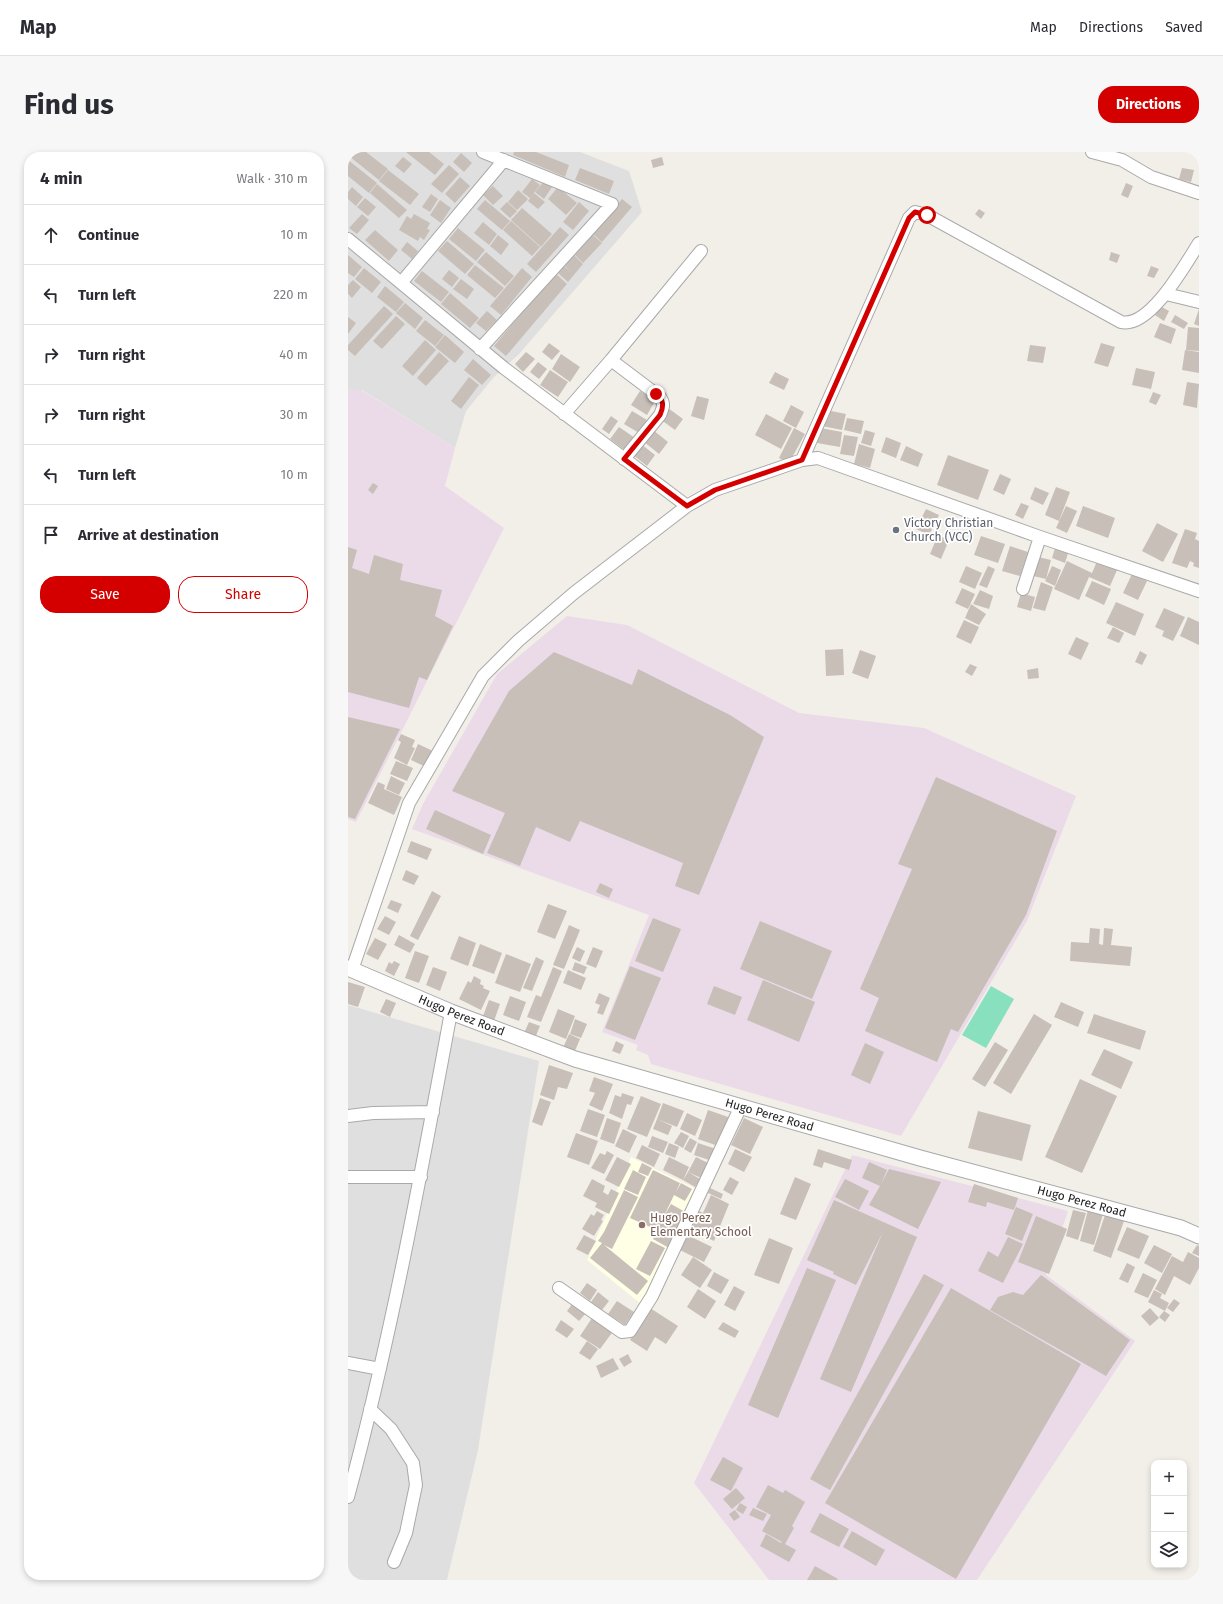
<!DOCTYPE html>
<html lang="en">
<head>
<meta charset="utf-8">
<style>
	:root { --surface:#fff; --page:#f7f7f7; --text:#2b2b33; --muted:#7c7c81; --line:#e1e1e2; --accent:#d40000 }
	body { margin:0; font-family:"Fira Sans",sans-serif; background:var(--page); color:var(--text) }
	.controls { position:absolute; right:12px; bottom:12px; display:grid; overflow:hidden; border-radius:8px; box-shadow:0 2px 6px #0003 }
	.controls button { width:36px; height:36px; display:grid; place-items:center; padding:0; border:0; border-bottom:1px solid var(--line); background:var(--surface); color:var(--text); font:20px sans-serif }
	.stop { position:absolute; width:12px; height:12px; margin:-9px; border:3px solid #d40000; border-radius:50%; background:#fff }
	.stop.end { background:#d40000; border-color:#fff; box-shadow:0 1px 4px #0008 }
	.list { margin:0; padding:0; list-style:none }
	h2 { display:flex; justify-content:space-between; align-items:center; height:52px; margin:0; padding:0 16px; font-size:17px }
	h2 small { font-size:13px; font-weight:400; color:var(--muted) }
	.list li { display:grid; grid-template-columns:26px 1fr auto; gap:12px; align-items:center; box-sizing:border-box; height:60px; padding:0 16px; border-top:1px solid var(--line) }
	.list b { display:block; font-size:15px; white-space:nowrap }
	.list em { font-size:13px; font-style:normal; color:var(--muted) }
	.actions { display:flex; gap:8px; padding:12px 16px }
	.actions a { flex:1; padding:9px 0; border:1px solid var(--accent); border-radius:16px; text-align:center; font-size:14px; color:var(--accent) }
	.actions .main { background:var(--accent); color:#fff }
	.icon { flex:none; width:22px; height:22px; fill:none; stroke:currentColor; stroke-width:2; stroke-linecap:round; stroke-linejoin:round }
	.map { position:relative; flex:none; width:851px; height:1428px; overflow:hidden; border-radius:16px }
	header { display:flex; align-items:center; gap:24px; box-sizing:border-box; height:56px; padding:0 20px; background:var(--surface); border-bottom:1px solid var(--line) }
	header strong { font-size:19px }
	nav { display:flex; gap:22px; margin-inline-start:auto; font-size:14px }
	.intro { display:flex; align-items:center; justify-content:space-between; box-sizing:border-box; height:96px; padding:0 24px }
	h1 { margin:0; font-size:28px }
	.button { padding:10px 18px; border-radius:16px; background:var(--accent); color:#fff; font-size:14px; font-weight:700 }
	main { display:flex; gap:24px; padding:0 24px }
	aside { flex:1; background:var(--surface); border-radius:16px; box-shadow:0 2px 6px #0003 }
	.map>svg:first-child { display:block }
</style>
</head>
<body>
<header>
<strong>Map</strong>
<nav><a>Map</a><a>Directions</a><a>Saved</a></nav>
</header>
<div class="intro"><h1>Find us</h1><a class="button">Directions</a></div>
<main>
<aside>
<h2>4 min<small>Walk · 310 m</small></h2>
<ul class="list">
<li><svg class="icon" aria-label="ahead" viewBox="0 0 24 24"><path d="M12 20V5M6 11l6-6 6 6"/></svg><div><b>Continue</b></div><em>10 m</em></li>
<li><svg class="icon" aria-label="left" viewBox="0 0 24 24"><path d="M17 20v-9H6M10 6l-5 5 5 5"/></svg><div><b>Turn left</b></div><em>220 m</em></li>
<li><svg class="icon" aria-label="right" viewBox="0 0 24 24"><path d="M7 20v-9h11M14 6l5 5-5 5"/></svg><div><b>Turn right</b></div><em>40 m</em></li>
<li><svg class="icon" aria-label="right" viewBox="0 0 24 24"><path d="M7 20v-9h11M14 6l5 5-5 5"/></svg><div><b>Turn right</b></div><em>30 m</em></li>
<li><svg class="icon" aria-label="left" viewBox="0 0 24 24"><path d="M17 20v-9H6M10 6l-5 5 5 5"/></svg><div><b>Turn left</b></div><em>10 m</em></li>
<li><svg class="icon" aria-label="arrive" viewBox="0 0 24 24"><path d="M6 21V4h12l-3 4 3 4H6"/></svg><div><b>Arrive at destination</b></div></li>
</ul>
<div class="actions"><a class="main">Save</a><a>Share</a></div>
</aside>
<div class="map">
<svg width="851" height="1428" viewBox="0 0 851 1428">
	<rect width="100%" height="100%" fill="#f2efe9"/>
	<path fill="#e0dfdf" d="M0 0H232L281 19 294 60 171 202 146 225 118 259 107 296 14 238H0Z
		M0 853 191 909 130 1298 99 1428H0Z"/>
	<path fill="#ebdbe8" d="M0 238H13L107 296 97 334 156 376 8 670 0 667Z
		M219 464 279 473 451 561 576 576 728 644 679 769 553 984 303 912 300 903 288 898 290 893 254 880 301 763 64 677 75 652 149 522Z
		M504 1003 720 1059 698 1123 787 1189 629 1428H421L346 1331Z"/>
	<path fill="#ffffe5" d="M283 1005 350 1038 293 1152 239 1108Z"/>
	<path fill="#88e0be" d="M643 834 666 847 638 896 614 883Z"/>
	<path fill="#c7bfb8" d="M4 0H18L40 17 31 28 1 4Z
		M58 0H81L96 12 87 23Z
		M166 0H188L221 13 217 25 165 3Z
		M113 1 124 11 116 20 105 10Z
		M55 5 64 12 56 21 47 14Z
		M314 5 316 13 305 16 303 8Z
		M0 8 29 31 21 41 0 24Z
		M101 13 111 22 94 41 83 32Z
		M232 16 266 29 261 42 227 28Z
		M834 16 846 18 843 30 831 27Z
		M40 18 71 42 62 53 31 29Z
		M112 25 122 34 107 51 97 42Z
		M184 27 192 33 182 46 174 40Z
		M196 29 204 35 196 47 187 40Z
		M778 31 785 34 780 46 773 43Z
		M29 32 59 58 51 66 22 41Z
		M145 34 155 44 145 53 135 43Z
		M4 35 15 45 8 54 0 47V40Z
		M210 35 229 51 218 63 200 47Z
		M170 38 180 47 169 58 160 50Z
		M186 41 197 50 190 57 180 49Z
		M83 42 90 47 82 60 74 55Z
		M17 46 28 55 20 64 9 55Z
		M274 47 284 55 254 90 245 82Z
		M92 48 103 56 93 71 82 63Z
		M137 48 162 69 154 78 129 57Z
		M159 50 169 59 162 66 152 57Z
		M231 50 241 59 225 78 215 70Z
		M174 56 204 82 193 95 163 68Z
		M631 57 637 61 633 67 627 62Z
		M14 62 21 68 9 82 1 76Z
		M66 62 82 71 79 77 82 78 76 88 72 85 70 89 51 78 59 64 63 67Z
		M163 69 192 95 184 104 155 78Z
		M135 70 149 82 141 93 126 81Z
		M212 75 221 83 188 120 179 112Z
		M110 76 137 98 128 109 101 87Z
		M27 78 50 98 41 109 17 88Z
		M244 82 254 91 235 111 227 103Z
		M150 83 161 92 153 103 142 94Z
		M99 89 126 112 117 122 90 99Z
		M59 90 70 99 64 107 53 98Z
		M138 100 166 124 157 134 129 110Z
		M763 100 772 103 769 111 761 108Z
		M0 103 14 115 6 125 0 121Z
		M226 103 235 112 220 130 210 121 216 114 224 121 217 114Z
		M127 113 156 136 147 146 119 123Z
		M803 114 811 117 806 126 799 124Z
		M16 116 33 130 24 141 7 127Z
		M174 116 184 125 153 163 142 154Z
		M101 118 111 126 104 135 94 127Z
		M74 119 101 140 93 150 66 129Z
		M207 121 219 132 158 204 146 194Z
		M113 127 126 137 119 147 105 137Z
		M5 128 13 135 4 146 0 142V133Z
		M37 134 56 150 48 160 29 145Z
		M102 141 131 166 122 176 93 152Z
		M57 151 75 166 67 177 48 161Z
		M36 154 45 162 7 204 0 198V193Z
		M812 154 821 159 816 169 807 163Z
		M851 157V174L846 172Z
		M139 159 149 168 138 179 128 171Z
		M827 163 840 171 836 177 823 170Z
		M48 164 57 172 34 197 25 189Z
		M0 165 8 171 0 182Z
		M77 168 96 183 87 194 68 179Z
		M812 171 828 177 823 192 806 185Z
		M840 175 851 176V199L838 198Z
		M97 183 116 200 107 211 87 195Z
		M77 188 88 198 65 224 54 214Z
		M201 191 212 199 204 208 194 200Z
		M753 191 767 195 760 215 746 211Z
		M682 193 698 195 695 211 679 209Z
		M837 198 851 200V221L834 218Z
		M91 200 101 209 78 234 69 226Z
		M178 200 187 207 175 220 167 212Z
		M213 202 232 215 222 230 204 217Z
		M125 207 143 223 134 233 116 218Z
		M190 210 199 217 191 227 182 220Z
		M788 216 807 220 803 237 784 233Z
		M202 218 220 230 210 245 192 233Z
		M427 220 441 227 436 238 421 231Z
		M121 225 131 233 113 257 103 249Z
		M839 230 851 232 849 256 835 253Z
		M292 239 307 249 299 263 283 253Z
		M805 240 813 243 808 253 801 250Z
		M349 244 361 247 356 268 343 264Z
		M443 253 456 260 448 276 435 269Z
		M320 256 335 267 327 278 312 267Z
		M478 258 498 262 494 278 474 274Z
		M284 259 299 268 291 281 276 272Z
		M418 262 444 276 433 297 407 283Z
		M263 264 270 269 261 282 254 277Z
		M499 266 516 269 513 282 496 278Z
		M271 275 287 286 278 299 262 287Z
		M446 276 457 282 441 311 431 306Z
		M472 276 494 280 492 295 469 291Z
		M305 278 320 290 311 302 295 289Z
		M517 278 527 281 523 294 513 291Z
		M496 283 510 285 506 304 492 302Z
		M538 285 553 291 548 306 533 300Z
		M293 292 307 303 299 314 285 303Z
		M511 292 527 297 522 316 506 312Z
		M558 294 575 302 570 315 552 308Z
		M600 303 641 318 630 348 589 333Z
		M652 322 663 327 656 343 645 338Z
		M25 331 30 334 25 342 20 338Z
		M687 335 701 341 695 353 682 347Z
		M708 335 722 340 711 369 697 363Z
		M673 351 681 354 675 367 667 363Z
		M718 354 729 359 719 381 708 376Z
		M735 354 767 366 760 386 728 374Z
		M578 357 591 363 581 383 568 377Z
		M809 371 830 382 815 410 794 399Z
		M837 377 849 381 847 387 851 389V416L845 414 846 411 842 409 839 416 824 411Z
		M590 383 601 388 593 407 582 402Z
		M633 384 657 392 650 411 626 403Z
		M708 393 721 398 717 411 704 406Z
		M662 394 680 400 672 424 654 419Z
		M0 395 9 398 4 416 21 422 26 403 55 412 52 428 94 438 87 464 105 474 79 528 71 525 61 556 0 540Z
		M686 404 703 408 698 427 704 414 713 418 707 434 697 429 698 427 681 423Z
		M750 407 770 416 762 434 741 425 731 448 706 437 719 409 744 421Z
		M618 414 634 421 627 437 611 430Z
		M640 414 647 417 639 436 631 433Z
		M784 422 799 429 790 448 775 441Z
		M744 429 763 437 756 453 737 444Z
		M693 430 705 435 697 459 685 456Z
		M614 436 627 442 620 457 607 451Z
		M632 438 645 444 641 457 625 452Z
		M673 441 687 445 683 459 669 455Z
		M768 450 796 462 787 484 758 471Z
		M623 452 638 462 631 473 617 466Z
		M816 456 837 465 825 489 814 484 816 479 807 475Z
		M840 465 851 470V493L832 484Z
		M616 468 631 475 623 492 608 485Z
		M765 475 776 481 771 491 759 486Z
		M728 485 741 491 733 508 720 502Z
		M495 497 496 523 478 524 477 498Z
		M512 498 528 504 520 527 504 521Z
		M792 499 799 503 794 513 787 510Z
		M206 500 284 533 290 517 382 563 416 585 351 743 327 734 335 711 232 669 222 690 188 675 172 714 139 701 157 661 104 639 161 539Z
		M622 512 629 515 624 524 617 520Z
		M690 516 691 526 680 527 679 518Z
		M0 565 52 577 7 667 0 665Z
		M53 582 67 588 64 595 67 596 59 613 46 606 53 590 50 588Z
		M70 592 85 599 78 615 63 608Z
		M48 609 65 616 59 629 42 622Z
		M43 624 57 631 51 643 38 637Z
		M588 625 709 679 678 763 610 880 603 877 589 910 517 879 531 846 512 837 564 717 550 712Z
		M30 630 37 633 36 637 54 645 46 663 20 651Z
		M87 658 143 683 135 702 78 677Z
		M63 689 84 697 79 708 59 700Z
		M58 718 71 724 66 733 54 728Z
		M252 731 265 737 261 746 248 740Z
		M84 739 93 744 70 788 62 784Z
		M43 748 54 752 50 761 39 756Z
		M200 752 219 759 207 787 189 780Z
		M37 764 48 770 41 783 29 777Z
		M305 766 333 777 315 820 287 809Z
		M412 769 484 799 464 847 392 817Z
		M221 773 232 778 216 817 205 813Z
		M742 776 752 777 751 792 755 793 756 776 765 777 763 793 784 795 782 814 722 809 723 790 741 791Z
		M51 783 67 792 62 801 46 793Z
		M111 784 128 791 120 814 102 807Z
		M27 786 39 792 30 808 18 802Z
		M132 792 154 801 146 822 124 814Z
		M229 795 237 799 232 810 224 806Z
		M245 795 255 799 248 816 238 812Z
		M67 799 81 804 71 831 57 826Z
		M158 802 183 812 172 840 147 831Z
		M188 805 196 809 184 839 175 836Z
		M46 809 52 812 46 824 37 819 41 810 44 812Z
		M227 810 239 815 236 822 224 818Z
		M282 814 313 826 287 888 257 876Z
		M85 815 99 820 92 839 78 833Z
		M205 815 214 819 193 870 179 865 188 843 193 845Z
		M220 818 238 826 233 838 215 831Z
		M126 824 133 828 132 832 136 834 135 836 142 839 133 858 111 847 120 829 123 831Z
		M415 828 467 850 451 890 399 868Z
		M0 830 17 835 10 855 0 852Z
		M366 834 394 845 387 863 359 852Z
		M251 841 262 846 255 863 249 861 252 853 247 851Z
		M162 844 178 850 171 869 155 863Z
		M38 847 48 851 42 865 32 860Z
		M141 848 152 852 146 869 135 864Z
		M713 850 736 860 730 875 706 865Z
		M210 857 227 864 218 887 201 880Z
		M686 862 704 873 663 942 645 931Z
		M746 862 798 879 792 898 739 881Z
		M227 867 239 872 233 886 222 882Z
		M181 870 192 874 187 886 176 881Z
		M221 882 232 887 226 901 215 896Z
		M268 889 276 893 272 902 264 899Z
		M647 890 660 898 637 935 624 927Z
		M517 891 536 900 522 932 503 923Z
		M756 897 785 910 773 937 743 923Z
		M201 913 225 921 219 937 210 935 206 948 192 943Z
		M246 925 265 932 254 959 241 953 247 941 241 939Z
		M732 927 769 944 734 1021 697 1005Z
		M274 941 286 945 283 953 279 952 274 967 261 961 267 943 273 945Z
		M293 944 313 952 299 985 279 977Z
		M192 946 203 950 194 974 184 970Z
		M315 951 336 959 329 975 309 967Z
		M240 957 257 963 249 985 232 979Z
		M360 958 383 966 373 995 350 987Z
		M630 959 683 973 674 1009 620 996Z
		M339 961 354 968 347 984 332 977Z
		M259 966 273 971 266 992 252 987Z
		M396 966 415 975 402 1002 383 993Z
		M309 967 324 974 320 983 305 977Z
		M275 977 289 984 281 1001 267 994Z
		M333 980 341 984 335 996 326 991Z
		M228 981 250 989 241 1013 219 1005Z
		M304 984 320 990 315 1001 300 995Z
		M342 986 349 990 343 1001 336 997Z
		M321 991 331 995 327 1006 317 1002Z
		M350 991 368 997 364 1009 346 1003Z
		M294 993 312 1002 306 1015 288 1006Z
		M387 997 404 1005 396 1020 380 1012Z
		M470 997 504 1008 501 1018 476 1010 474 1016 465 1013Z
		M259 999 266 1003 256 1022 243 1016 252 1001 257 1003Z
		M269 1005 283 1012 271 1035 257 1028Z
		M321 1005 341 1015 335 1028 315 1018Z
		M348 1005 360 1011 353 1026 340 1020Z
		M521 1010 539 1018 533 1032 541 1017 593 1030 570 1077 521 1053 532 1034 514 1026Z
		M294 1011 304 1016 300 1024 290 1020Z
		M285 1018 298 1025 290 1043 276 1037Z
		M305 1018 332 1031 328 1040 333 1031 344 1037 337 1049 326 1043 316 1064 323 1052 339 1061 321 1096 305 1087 309 1078 282 1066Z
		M340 1020 352 1027 347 1035 335 1028Z
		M382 1025 391 1030 384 1043 375 1038Z
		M447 1025 463 1032 448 1068 432 1062Z
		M244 1027 257 1034 255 1040 260 1043 263 1037 271 1041 261 1062 247 1055 249 1051 235 1044Z
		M497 1027 521 1039 511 1058 487 1045Z
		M626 1032 670 1046 666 1058 639 1050 638 1055 620 1050Z
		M362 1036 375 1042 373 1047 360 1041Z
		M276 1038 290 1045 264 1097 256 1093 300 1129 289 1143 242 1106 254 1091 250 1089 256 1080Z
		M363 1043 381 1052 366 1089 342 1078 351 1059 355 1061Z
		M486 1048 569 1085 503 1240 472 1227 535 1080 508 1133 485 1122 486 1120 459 1108Z
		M668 1055 685 1062 674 1089 657 1082Z
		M725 1058 738 1061 730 1088 718 1084Z
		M740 1058 755 1062 746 1093 732 1089Z
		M249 1059 256 1063 253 1068 255 1069 246 1084 234 1077 243 1062 246 1064Z
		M757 1063 776 1069 763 1106 745 1099Z
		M688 1064 719 1077 701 1122 670 1110Z
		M779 1075 801 1084 791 1107 769 1098Z
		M236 1083 248 1089 240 1103 228 1097Z
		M339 1083 364 1095 356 1110 332 1098Z
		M660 1085 675 1092 655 1131 630 1119 640 1099 650 1105Z
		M421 1086 445 1096 431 1132 406 1123Z
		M303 1089 317 1096 302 1124 288 1117Z
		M806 1093 824 1102 814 1121 796 1111Z
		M849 1093 851 1094V1104L844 1101Z
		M840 1100 851 1106V1116L842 1133 826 1124 817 1143 807 1137 824 1104 835 1110Z
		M345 1105 364 1118 352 1136 333 1123Z
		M779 1111 787 1115 780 1131 771 1127Z
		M459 1116 488 1128 430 1266 400 1253Z
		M366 1120 381 1128 373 1142 359 1134Z
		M795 1121 809 1128 800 1146 786 1140Z
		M576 1122 596 1133 482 1338 462 1327Z
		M693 1123 782 1188 758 1224 642 1158 650 1145 665 1140 675 1143Z
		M239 1131 249 1138 242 1149 232 1141Z
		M386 1134 397 1140 387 1159 376 1153Z
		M603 1136 733 1212 608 1427 477 1351Z
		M350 1137 368 1149 357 1167 339 1155Z
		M806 1138 814 1142 812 1146 821 1151 817 1159 800 1150Z
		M250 1140 261 1149 254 1158 243 1150Z
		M826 1147 832 1151 825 1160 819 1156Z
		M269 1149 286 1160 277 1173 260 1162Z
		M225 1151 238 1161 231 1169 219 1159Z
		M302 1156 330 1174 318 1192 307 1185 299 1199 282 1188Z
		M802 1156 811 1166 802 1174 793 1164Z
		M816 1159 822 1163 817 1170 811 1165Z
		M246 1163 266 1178 252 1197 232 1184Z
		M213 1168 226 1177 219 1186 207 1178Z
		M375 1170 391 1179 387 1186 370 1177Z
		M239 1189 250 1197 242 1208 231 1201Z
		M280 1202 284 1210 276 1215 271 1207Z
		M265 1206 271 1217 253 1226 248 1214Z
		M375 1305 395 1316 383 1339 362 1328Z
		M420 1333 435 1341 437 1338 457 1350 444 1374 446 1376 437 1392 448 1398 441 1410 412 1394 418 1382 433 1391 434 1390 414 1379 423 1363 408 1355Z
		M388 1336 397 1346 384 1357 375 1347Z
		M392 1351 399 1355 395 1362 388 1358Z
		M405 1356 419 1362 415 1369 401 1363Z
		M387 1358 392 1365 386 1369 381 1362Z
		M472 1361 501 1377 491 1395 462 1380Z
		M504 1379 537 1398 528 1414 495 1395Z
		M467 1414 490 1427 489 1428H459Z"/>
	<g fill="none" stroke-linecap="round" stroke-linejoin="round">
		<defs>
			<path id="minor" d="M744 0 774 8 803 25 851 41
				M0 87 156 216 339 354
				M53 131 156 8
				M818 142 851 150
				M132 197 264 52 135 0
				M263 208 312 245C317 252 315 256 312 263L276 307
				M216 262 263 208 353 99
				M454 308 561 66 567 60 579 63 773 170C802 177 838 111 851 91
				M675 437 692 385
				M4 818 61 651 135 524 170 489 226 441 339 354 367 338 454 308 470 306 692 385 851 439
				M0 964 25 961 85 960
				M0 1025H73
				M211 1136 274 1180 282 1179 304 1144 393 954
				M0 1211 32 1217
				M22 1257 43 1277 65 1311 68 1333 58 1381 46 1410
				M0 1345C43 1186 73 1022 103 860"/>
			<g id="tertiary">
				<path id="s1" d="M0 816 103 860 227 907 572 1006 833 1076 851 1084"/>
			</g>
		</defs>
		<use href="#minor" stroke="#a9a9a9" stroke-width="14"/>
		<use href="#tertiary" stroke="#a9a9a9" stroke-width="17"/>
		<use href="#minor" stroke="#fff" stroke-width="12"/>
		<use href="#tertiary" stroke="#fff" stroke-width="15"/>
	</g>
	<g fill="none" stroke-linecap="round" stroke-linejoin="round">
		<path stroke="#d40000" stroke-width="5" d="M308 242C316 248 316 254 312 263L276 307 339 354 367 338 454 308 561 66 567 60 579 63"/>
	</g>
	<circle fill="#6b7280" stroke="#fff" stroke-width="1.5" cx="548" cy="378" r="4"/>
	<circle fill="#8d6e63" stroke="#fff" stroke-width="1.5" cx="294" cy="1073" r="4"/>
	<g text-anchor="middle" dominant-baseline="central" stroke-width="3.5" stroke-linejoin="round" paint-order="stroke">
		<g font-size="12" fill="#5b616d" stroke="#fff" text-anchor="start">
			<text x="556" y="371">Victory Christian<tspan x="556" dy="14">Church (VCC)</tspan></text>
		</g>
		<g font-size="12" fill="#222" stroke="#fff">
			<text stroke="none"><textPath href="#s1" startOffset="123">Hugo Perez Road</textPath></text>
			<text stroke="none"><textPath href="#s1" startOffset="447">Hugo Perez Road</textPath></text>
			<text stroke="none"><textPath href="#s1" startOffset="771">Hugo Perez Road</textPath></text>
		</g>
		<g font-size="12" fill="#785e54" stroke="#fff" text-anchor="start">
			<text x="302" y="1066">Hugo Perez<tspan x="302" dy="14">Elementary School</tspan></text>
		</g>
	</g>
</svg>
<div class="controls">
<button>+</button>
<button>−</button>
<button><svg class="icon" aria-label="layers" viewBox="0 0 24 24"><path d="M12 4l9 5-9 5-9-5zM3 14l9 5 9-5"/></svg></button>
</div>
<div class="stop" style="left:579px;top:63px"></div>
<div class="stop end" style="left:308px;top:242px"></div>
</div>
</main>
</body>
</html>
